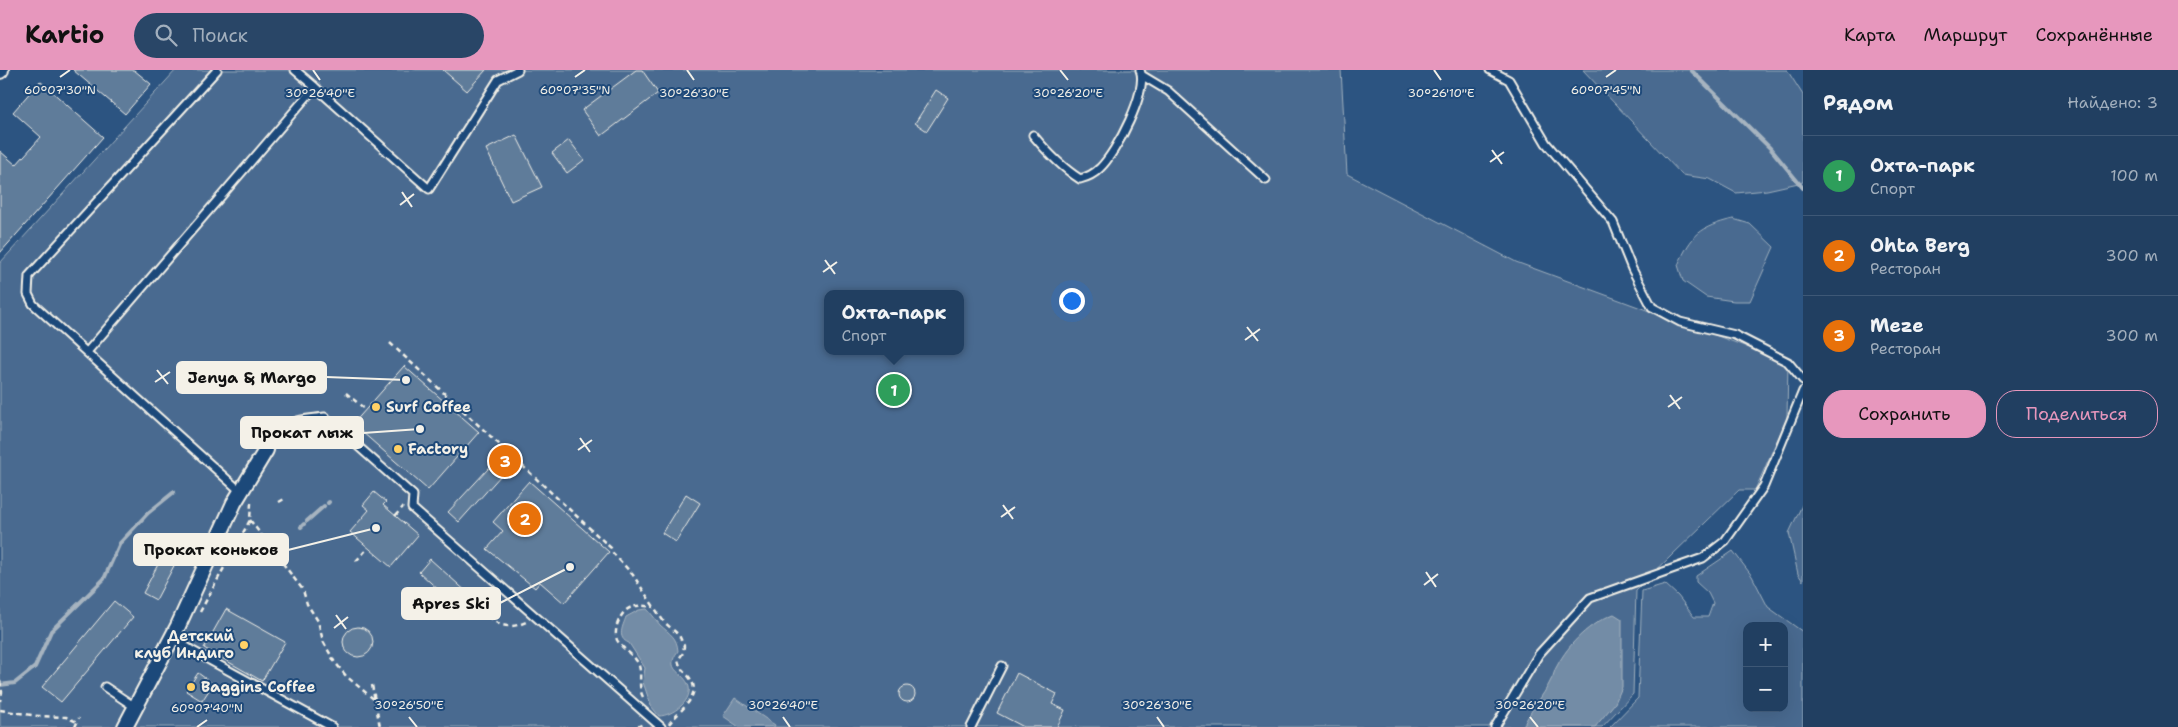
<!DOCTYPE html>
<html lang="ru">
<head>
<meta charset="utf-8">
<style>
	:root { --surface:#213f61; --page:#294667; --text:#f1f3f6; --muted:#a2afbd; --line:#3e5876; --accent:#e797bd }
	body { margin:0; font-family:"Shantell Sans",sans-serif; background:var(--page); color:var(--text) }
	.controls { position:absolute; right:15px; bottom:15px; display:grid; overflow:hidden; border-radius:10px; box-shadow:0 5px 20px #0002 }
	.controls button { width:45px; height:45px; display:grid; place-items:center; padding:0; border:0; border-bottom:1px solid var(--line); background:var(--surface); color:var(--text); font:25px sans-serif }
	.you { position:absolute; left:1071px; top:230px; width:18px; height:18px; margin:-12px; border:4px solid #fff; border-radius:50%; background:#1a73e8; box-shadow:0 0 0 8px #1a73e833 }
	.badge { display:grid; place-items:center; width:32px; height:32px; border-radius:50%; background:var(--accent); color:#fff; font-size:16px; font-weight:700 }
	.pin { position:absolute; translate:-50% -50%; border:2px solid #fff; box-shadow:0 1px 5px #0006 }
	.popup { position:absolute; left:824px; top:220px; width:140px; height:65px; box-sizing:border-box; display:grid; place-content:center; border-radius:10px; background:var(--surface); filter:drop-shadow(0 1px 4px #0005); font-size:16px; white-space:nowrap; color:var(--muted) }
	.popup b { font-size:19px; color:var(--text) }
	.popup::after { content:''; position:absolute; left:50%; top:100%; margin-left:-10px; border:10px solid transparent; border-top-color:var(--surface) }
	.list { margin:0; padding:0; list-style:none }
	h2 { display:flex; justify-content:space-between; align-items:center; height:65px; margin:0; padding:0 20px; font-size:21px }
	h2 small { font-size:16px; font-weight:400; color:var(--muted) }
	.list li { display:grid; grid-template-columns:32px 1fr auto; gap:15px; align-items:center; box-sizing:border-box; height:80px; padding:0 20px; border-top:1px solid var(--line) }
	.list b { display:block; font-size:19px; white-space:nowrap }
	.list p { margin:0; font-size:16px; white-space:nowrap; color:var(--muted) }
	.list em { font-size:16px; font-style:normal; color:var(--muted) }
	.actions { display:flex; gap:10px; padding:15px 20px }
	.actions a { flex:1; padding:11px 0; border:1px solid var(--accent); border-radius:20px; text-align:center; font-size:18px; color:var(--accent) }
	.actions .main { background:var(--accent); color:#111 }
	.icon { flex:none; width:28px; height:28px; fill:none; stroke:currentColor; stroke-width:2; stroke-linecap:round; stroke-linejoin:round }
	.map { position:relative; flex:none; width:1803px; height:657px; overflow:hidden }
	header { display:flex; align-items:center; gap:30px; box-sizing:border-box; height:70px; padding:0 25px; background:var(--accent); color:#111 }
	header strong { font-size:24px }
	nav { display:flex; gap:28px; margin-inline-start:auto; font-size:18px }
	.search { width:350px; height:45px; background:var(--page); display:flex; align-items:center; gap:12px; box-sizing:border-box; padding:0 18px; border-radius:28px; color:var(--muted); font-size:19px }
	main { display:flex }
	aside { flex:1; background:var(--surface) }
	.map>svg:first-child { display:block }
</style>
</head>
<body>
<header>
<strong>Kartio</strong>
<div class="search"><svg class="icon" aria-label="search" viewBox="0 0 24 24"><circle cx="10" cy="10" r="6"/><path d="M15 15l6 6"/></svg>Поиск</div>
<nav><a>Карта</a><a>Маршрут</a><a>Сохранённые</a></nav>
</header>
<main>
<div class="map">
<svg width="1803" height="657" viewBox="0 0 1803 657">
	<rect width="100%" height="100%" fill="#2c5481"/>
	<filter id="ink" filterUnits="userSpaceOnUse"><feTurbulence type="fractalNoise" baseFrequency=".02" numOctaves="2"/><feDisplacementMap in="SourceGraphic" scale="10" xChannelSelector="R" yChannelSelector="G"/><feConvolveMatrix kernelMatrix="1 2 1 2 8 2 1 2 1" color-interpolation-filters="sRGB"/></filter>
	<g filter="url(#ink)">
		<path fill="#496b90" stroke="#9eaebc" fill-rule="evenodd" d="M176 0H1341L1347 104 1516 192 1788 292 1787 348 1755 420H1739L1636 520 1633 624 1602 657H0V193ZM828 224H960V281H828Z
			M1583 0H1787L1803 25V112L1767 120 1736 123 1710 109 1682 105Z
			M1733 149 1750 154 1774 177 1750 231H1734L1706 227 1683 211 1678 195C1692 164 1700 157 1733 149Z
			M1803 433V511L1798 504 1789 463Z
			M1733 481 1752 506 1768 537 1803 562V657H1610L1638 628 1642 521 1665 514 1678 526 1694 547H1708L1713 533 1708 523 1696 512V506ZM1747 556H1784V638H1747Z"/>
		<path fill="#738ca6" stroke="#a7b4c0" d="M647 539C652 544 656 550 660 555 670 564 677 567 678 581 664 600 682 601 688 614 695 630 672 646 659 646L651 636 643 612 645 598 629 573C616 568 623 556 626 547L639 540Z
			M1614 544 1622 549V617L1615 633 1595 657H1523C1530 640 1543 627 1551 610 1554 606 1554 600 1557 596 1569 573 1590 553 1614 544Z
			M735 628 775 655 774 657H739L723 646Z"/>
		<g fill="none" stroke-linecap="round" stroke-linejoin="round">
			<path stroke="#a7b4c0" stroke-width="4" d="M1691 0 1770 78 1803 118
				M328 433 329 432
				M307 451 324 436
				M301 457 304 454
				M0 615 15 613 35 597 51 561 104 509 120 473 148 443 174 422"/>
		</g>
		<path fill="#5e7b9a" stroke="#f4f1e8" d="M73 0H134L151 14 125 44Z
			M443 0H486L467 21Z
			M636 0H642L658 23 601 66 582 40Z
			M40 11 103 67 0 183V81L16 95 41 67 13 42Z
			M936 20 948 28 927 61 915 53Z
			M516 65 542 117 511 131 486 79Z
			M569 70 584 90 567 103 552 83Z
			M404 296 479 362 428 420 353 354Z
			M501 385 511 394 459 452 448 442Z
			M529 411 609 482 564 533 540 512 535 518 487 479 503 461 493 452Z
			M374 422 386 432 383 435 418 465 391 497 350 462 369 440 363 435Z
			M686 424 700 433 676 472 662 463Z
			M165 481 178 488 156 530 143 523Z
			M430 489 478 532 466 545 419 502Z
			M114 531 133 547 61 632 42 617Z
			M226 539 285 572 262 611 204 578Z
			M343 572a15 15 0 1 1 30 0a15 15 0 1 1-30 0Z
			M198 603 213 614 202 631 186 621Z
			M1017 603 1057 624 1052 634 1065 640 1057 657H1024L997 643Z
			M899 624a8 8 0 1 1 16 0a8 8 0 1 1-16 0Z"/>
		<g fill="none" stroke-linecap="round" stroke-linejoin="round">
			<defs>
				<path id="lane" d="M217 0 29 206 28 224 33 234 240 421
					M295 0 315 17
					M1490 0 1509 10 1546 73 1613 152 1632 199 1652 237 1680 252 1735 265 1788 292 1803 310
					M1143 6 1168 21 1266 110
					M1033 65C1047 82 1061 97 1080 109 1088 107 1094 104 1100 98 1116 83 1149 20 1140 0
					M87 282 315 17 429 119 498 10 518 0
					M266 380C277 373 281 363 290 355 298 348 315 349 325 347L413 425 412 438 661 657
					M193 483 212 479
					M172 568 191 580 332 657
					M105 617 135 637
					M971 657 1002 596
					M1495 657 1539 584 1590 528 1703 488 1725 471 1764 416 1803 321"/>
				<path id="street" d="M0 1 1 0
					M125 657 178 556 234 433 266 380"/>
			</defs>
			<use href="#lane" stroke="#f4f1e8" stroke-width="11"/>
			<use href="#street" stroke="#f4f1e8" stroke-width="18"/>
			<path stroke="#f4f1e8" stroke-width="2.5" stroke-dasharray="5 4" stroke-linecap="butt" d="M390 273 611 478 613 483 633 505 664 552 679 565 684 576 683 583 678 590C681 602 686 601 691 610 702 626 677 643 669 654
				M346 323 366 340
				M279 432 286 428
				M395 446 403 437
				M250 450 303 520 307 534 318 551 323 571 334 591 346 606 376 631
				M356 491 368 478
				M482 529C486 553 505 562 526 552
				M200 542 250 450 251 433
				M0 611 2 622 0 631
				M372 615 380 657
				M643 627C637 616 643 604 638 593 633 584 622 579 617 570 615 565 616 560 617 555 624 535 635 534 654 537
				M0 640 38 646 66 647 77 652
				M75 657 79 648
				M637 657 643 654"/>
			<use href="#lane" stroke="#1f4a7a" stroke-width="7"/>
			<use href="#street" stroke="#1f4a7a" stroke-width="14"/>
		</g>
	</g>
	<path fill="none" stroke="#f4f1e8" stroke-width="2" d="M313 0 320 10M687 0 694 10M1060 0 1068 10M1434 0 1441 10M60 7 70 0M575 7 585 0M1606 7 1616 0M1492 80 1502 94M1490 92 1504 82M402 122 412 137M400 135 414 124M825 190 835 204M823 202 837 192M1247 257 1258 271M1245 270 1260 259M157 300 168 314M155 312 170 302M1670 325 1680 339M1668 337 1682 327M580 368 590 382M578 380 592 370M1003 435 1013 449M1001 447 1015 437M1426 502 1436 517M1424 515 1438 504M336 545 346 559M334 558 348 547M409 647 417 657M783 647 790 657M1157 647 1164 657M1530 647 1538 657M197 657 207 650"/>
	<g fill="#ffd166" stroke="#1f4a7a" stroke-width="2">
		<circle cx="376" cy="337" r="5"/>
		<circle cx="398" cy="379" r="5"/>
		<circle cx="244" cy="575" r="5"/>
		<circle cx="191" cy="617" r="5"/>
	</g>
	<g text-anchor="middle" dominant-baseline="central" stroke-width="4" stroke-linejoin="round" paint-order="stroke">
		<g font-size="15" font-weight="bold" fill="#f4f1e8" stroke="#1f4a7a" text-anchor="start">
			<text x="386" y="337">Surf Coffee</text>
			<text x="408" y="379">Factory</text>
			<text x="234" y="566" text-anchor="end">Детский<tspan x="234" dy="17">клуб Индиго</tspan></text>
			<text x="201" y="617">Baggins Coffee</text>
		</g>
	</g>
	<g font-size="12" text-anchor="middle" fill="#f4f1e8" stroke="#1f4a7a" stroke-width="4" stroke-linejoin="round" paint-order="stroke">
		<text x="60" y="24">60°07'30"N</text>
		<text x="575" y="24">60°07'35"N</text>
		<text x="1606" y="24">60°07'45"N</text>
		<text x="320" y="27">30°26'40"E</text>
		<text x="694" y="27">30°26'30"E</text>
		<text x="1068" y="27">30°26'20"E</text>
		<text x="1441" y="27">30°26'10"E</text>
		<text x="409" y="639">30°26'50"E</text>
		<text x="783" y="639">30°26'40"E</text>
		<text x="1157" y="639">30°26'30"E</text>
		<text x="1530" y="639">30°26'20"E</text>
		<text x="207" y="642">60°07'40"N</text>
	</g>
	<path fill="none" stroke="#f4f1e8" stroke-width="2" d="M406 310L326 307M420 359L363 363M376 458L288 480M570 497L500 533"/>
	<g fill="#f4f1e8" stroke="#1f4a7a" stroke-width="2">
		<circle cx="406" cy="310" r="5"/>
		<circle cx="420" cy="359" r="5"/>
		<circle cx="376" cy="458" r="5"/>
		<circle cx="570" cy="497" r="5"/>
	</g>
	<g fill="#f4f1e8" stroke="#f4f1e8" stroke-width="2">
		<rect x="177" y="292" width="149" height="31" rx="5"/>
		<rect x="241" y="347" width="122" height="31" rx="5"/>
		<rect x="134" y="464" width="154" height="31" rx="5"/>
		<rect x="402" y="518" width="98" height="31" rx="5"/>
	</g>
	<g font-size="16" text-anchor="middle" font-weight="bold" fill="#111">
		<text x="252" y="313">Jenya &amp; Margo</text>
		<text x="302" y="368">Прокат лыж</text>
		<text x="211" y="485">Прокат коньков</text>
		<text x="451" y="539">Apres Ski</text>
	</g>
</svg>
<div class="controls">
<button>+</button>
<button>−</button>
</div>
<div class="you"></div>
<div class="pin badge" style="left:894px;top:320px;background:#2e9e5b">1</div>
<div class="popup"><b>Охта-парк</b>Спорт</div>
<div class="pin badge" style="left:525px;top:449px;background:#e8710a">2</div>
<div class="pin badge" style="left:505px;top:391px;background:#e8710a">3</div>
</div>
<aside>
<h2>Рядом<small>Найдено: 3</small></h2>
<ul class="list">
<li><span class="badge" style="background:#2e9e5b">1</span><div><b>Охта-парк</b><p>Спорт</p></div><em>100 m</em></li>
<li><span class="badge" style="background:#e8710a">2</span><div><b>Ohta Berg</b><p>Ресторан</p></div><em>300 m</em></li>
<li><span class="badge" style="background:#e8710a">3</span><div><b>Meze</b><p>Ресторан</p></div><em>300 m</em></li>
</ul>
<div class="actions"><a class="main">Сохранить</a><a>Поделиться</a></div>
</aside>
</main>
</body>
</html>
